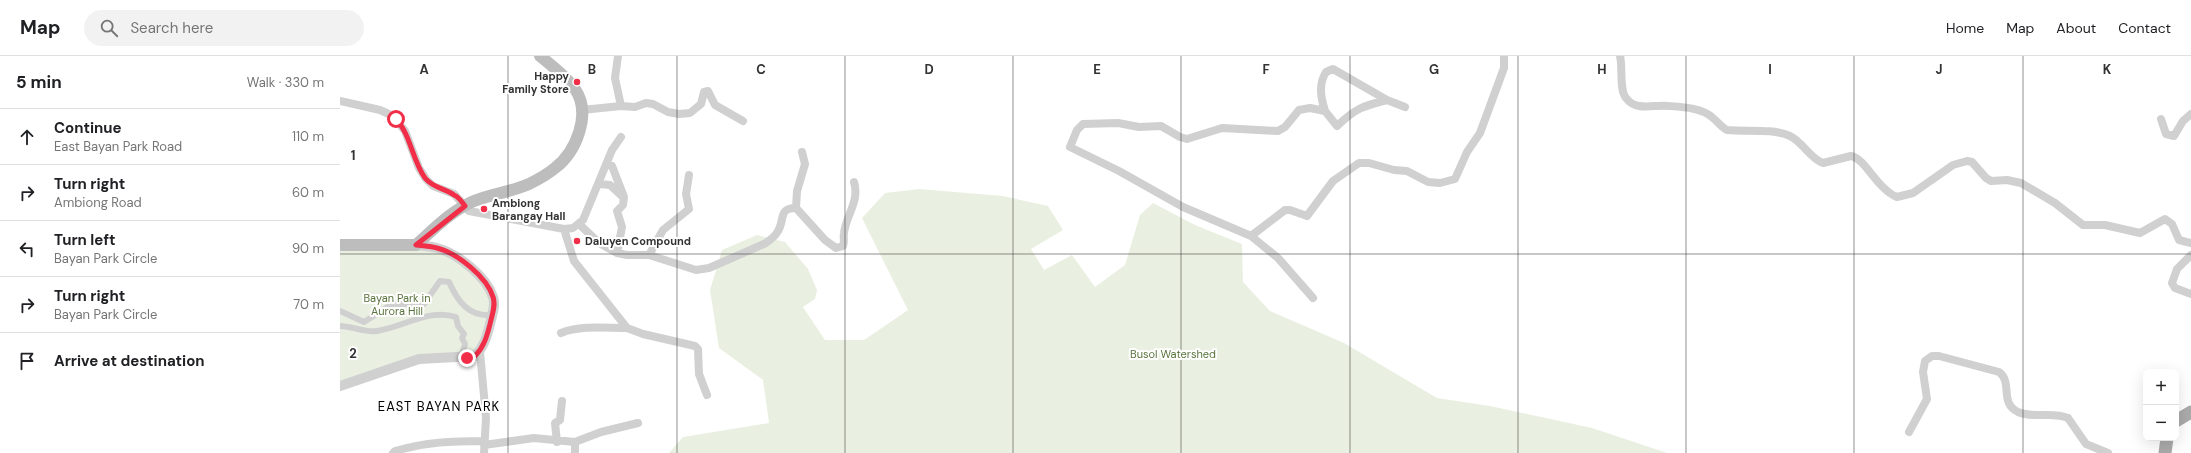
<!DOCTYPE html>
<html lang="en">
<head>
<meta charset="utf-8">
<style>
	:root { --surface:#fff; --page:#f2f2f2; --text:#202124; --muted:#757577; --line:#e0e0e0 }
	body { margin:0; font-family:"DM Sans",sans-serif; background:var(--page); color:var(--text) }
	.controls { position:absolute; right:12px; bottom:12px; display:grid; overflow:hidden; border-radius:8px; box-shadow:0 4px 16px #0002 }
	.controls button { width:36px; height:36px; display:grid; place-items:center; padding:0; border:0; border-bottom:1px solid var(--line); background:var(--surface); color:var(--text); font:20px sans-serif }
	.stop { position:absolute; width:12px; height:12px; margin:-9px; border:3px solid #f12d48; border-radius:50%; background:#fff }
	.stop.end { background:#f12d48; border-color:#fff; box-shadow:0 1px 4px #0008 }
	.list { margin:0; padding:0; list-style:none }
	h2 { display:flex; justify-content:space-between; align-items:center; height:52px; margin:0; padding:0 16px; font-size:17px }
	h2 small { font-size:13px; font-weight:400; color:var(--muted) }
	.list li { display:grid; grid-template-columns:26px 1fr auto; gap:12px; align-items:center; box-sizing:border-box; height:56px; padding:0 16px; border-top:1px solid var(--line) }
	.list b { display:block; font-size:15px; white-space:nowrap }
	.list p { margin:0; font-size:13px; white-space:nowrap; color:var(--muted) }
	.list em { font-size:13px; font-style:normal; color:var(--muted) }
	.icon { flex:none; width:22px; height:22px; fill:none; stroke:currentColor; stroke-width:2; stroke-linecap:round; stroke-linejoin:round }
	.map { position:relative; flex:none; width:1851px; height:397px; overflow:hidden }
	header { display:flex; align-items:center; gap:24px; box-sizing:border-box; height:56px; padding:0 20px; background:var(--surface); border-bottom:1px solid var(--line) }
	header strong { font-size:19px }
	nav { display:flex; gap:22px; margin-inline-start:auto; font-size:14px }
	.search { width:280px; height:36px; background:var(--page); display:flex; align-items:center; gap:10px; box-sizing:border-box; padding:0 14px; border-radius:22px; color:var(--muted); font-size:15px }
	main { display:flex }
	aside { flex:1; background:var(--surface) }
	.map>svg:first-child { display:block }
</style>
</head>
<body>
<header>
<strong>Map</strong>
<div class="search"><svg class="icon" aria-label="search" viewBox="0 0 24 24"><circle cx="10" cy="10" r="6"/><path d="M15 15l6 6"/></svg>Search here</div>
<nav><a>Home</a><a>Map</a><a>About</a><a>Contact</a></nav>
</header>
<main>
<aside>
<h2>5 min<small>Walk · 330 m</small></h2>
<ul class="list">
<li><svg class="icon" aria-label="ahead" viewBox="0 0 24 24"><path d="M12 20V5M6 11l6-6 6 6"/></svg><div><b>Continue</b><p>East Bayan Park Road</p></div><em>110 m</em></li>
<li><svg class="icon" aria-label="right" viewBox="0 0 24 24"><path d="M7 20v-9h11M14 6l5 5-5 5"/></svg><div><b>Turn right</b><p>Ambiong Road</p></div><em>60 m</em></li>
<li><svg class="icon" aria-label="left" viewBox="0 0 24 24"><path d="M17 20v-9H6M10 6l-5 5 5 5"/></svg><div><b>Turn left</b><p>Bayan Park Circle</p></div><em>90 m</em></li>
<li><svg class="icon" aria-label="right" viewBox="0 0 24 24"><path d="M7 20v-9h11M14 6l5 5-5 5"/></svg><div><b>Turn right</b><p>Bayan Park Circle</p></div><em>70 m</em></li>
<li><svg class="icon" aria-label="arrive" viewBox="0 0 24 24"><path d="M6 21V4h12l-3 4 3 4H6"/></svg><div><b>Arrive at destination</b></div></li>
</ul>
</aside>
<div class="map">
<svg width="1851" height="397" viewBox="0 0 1851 397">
	<rect width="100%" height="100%" fill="#fff"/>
	<path fill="#eaf0e1" d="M579 133 663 140 708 150 723 174 691 193 704 214 732 199 755 231 785 209 800 159 813 147 855 169 902 188 903 226 930 255 1004 287 1097 342 1150 350 1252 372 1327 397H329L343 381 429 367 423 324 379 292 370 234 382 194 417 179 445 186 468 213 477 234 475 243 463 251 485 284H524L568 254 522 162 545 137Z
		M0 193C31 193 64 189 94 195 113 199 143 222 149 241 153 252 145 275 140 286 139 290 134 294 131 297L108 299 0 325Z"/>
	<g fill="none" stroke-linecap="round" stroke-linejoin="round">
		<path stroke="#d0d0d0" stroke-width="6" d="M0 255 24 266 52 248H84L100 225 109 226C118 246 129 261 152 259
			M0 270C12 270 25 277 37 275 64 271 89 252 116 261L118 270 124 278 122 282 125 288 121 302"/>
		<path stroke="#d0d0d0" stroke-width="8" d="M278 0 275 22 281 50
			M1280 0C1283 11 1279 34 1286 42 1296 56 1315 48 1329 50 1343 51 1363 52 1373 62 1378 66 1381 71 1387 74 1406 76 1432 72 1450 80 1464 87 1469 102 1483 107L1511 100C1525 102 1537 133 1557 141L1573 137 1613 109 1627 105 1632 106 1646 122 1651 125 1667 124 1681 127 1715 147 1743 169H1765L1800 177 1825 163 1832 168 1839 184 1851 187
			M1047 44C1023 50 1016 52 997 70L985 55 970 52 959 54 945 71 938 75 882 72 847 83 840 81 821 70 799 71 778 67 743 68 737 74 730 91 779 115 843 151 911 180 945 154H950L967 160 993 125 1019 107H1029L1054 114 1067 115 1088 126 1100 127 1115 123 1127 96 1140 77 1164 12V0
			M0 45 40 54 53 60 65 75 79 112 86 123 93 130 114 138 129 155 224 173 233 172 243 164 272 94 281 81
			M242 54 281 50 295 51 306 47 313 48 328 56 339 58 350 57 361 48 364 36 368 35 375 49 403 65
			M985 55C981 42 978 29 986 16L993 13 1047 44 1065 51
			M1821 63 1826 78 1834 80 1843 65 1851 58
			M462 96 465 108 457 135 456 152 485 184 496 192 503 190C505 185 503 182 504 177 506 159 520 145 514 126
			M272 110 284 141 283 149 277 155 282 171 277 197
			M261 128 270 129 282 140
			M239 168 259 187 277 197 287 199H309L356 214 369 212 424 188C429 185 435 181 438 175 445 164 438 152 456 152
			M224 173 234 205 287 272 303 278 355 290 358 293 359 318 367 339
			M911 180 938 202 973 242
			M309 199 323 174 349 153 346 138 349 119
			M1851 199 1837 213 1832 227 1835 232 1851 238
			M221 277C240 269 266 272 287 272
			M140 296 146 362 144 397
			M1569 376 1587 343 1583 316 1585 305 1592 300H1599L1659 316C1673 326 1659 347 1678 356 1694 363 1712 355 1728 362L1746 388 1768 397
			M217 386 215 367 220 364 222 345
			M235 386V397
			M144 389 194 382 235 386 261 376 298 367
			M53 397 55 395C86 386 112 385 144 385"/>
		<path stroke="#d0d0d0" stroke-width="10" d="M0 330 79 303 135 300C144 291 147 280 150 268 152 259 156 249 153 241 147 221 117 197 97 192 90 190 83 190 76 189"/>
		<path stroke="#bdbdbd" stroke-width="12" d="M0 189H76C93 174 112 154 134 145 151 138 171 136 189 128 197 124 208 118 215 112 236 96 252 58 235 33 226 20 212 10 200 0"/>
		<path stroke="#ababab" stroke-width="13" d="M1836 365 1851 356
			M1825 397 1827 382"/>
	</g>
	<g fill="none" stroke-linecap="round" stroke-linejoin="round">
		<path stroke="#f12d48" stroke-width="5" d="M56 63C71 79 72 104 85 122 93 132 104 132 114 139 119 141 122 146 125 150L76 189C83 190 90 190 97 192 117 197 147 221 153 241 156 249 152 259 150 268 147 280 144 291 135 300L127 302"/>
	</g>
	<path fill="none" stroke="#333" stroke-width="1" stroke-opacity="0.55" d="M168 0V397M337 0V397M505 0V397M673 0V397M841 0V397M1010 0V397M1178 0V397M1346 0V397M1514 0V397M1683 0V397M0 198H1851"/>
	<g fill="#f12d48" stroke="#fff" stroke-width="1.5">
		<circle cx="237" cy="26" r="4"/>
		<circle cx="144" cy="153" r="4"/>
		<circle cx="237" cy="185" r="4"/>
	</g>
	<g text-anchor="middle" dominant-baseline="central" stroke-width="4" stroke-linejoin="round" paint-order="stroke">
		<g font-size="11" font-weight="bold" fill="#333" stroke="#fff" text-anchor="start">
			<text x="229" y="20" text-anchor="end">Happy<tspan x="229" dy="13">Family Store</tspan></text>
			<text x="152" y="147">Ambiong<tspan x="152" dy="13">Barangay Hall</tspan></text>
			<text x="245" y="185">Daluyen Compound</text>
		</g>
		<g font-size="11" fill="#59733c" stroke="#fff">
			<text x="57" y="242">Bayan Park in<tspan x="57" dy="13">Aurora Hill</tspan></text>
			<text x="833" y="298">Busol Watershed</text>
		</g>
		<g font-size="13" letter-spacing="1" fill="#000" stroke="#fff">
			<text x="99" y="350">EAST BAYAN PARK</text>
		</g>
	</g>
	<g font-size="13" text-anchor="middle" font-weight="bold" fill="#333" stroke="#fff" stroke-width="4" stroke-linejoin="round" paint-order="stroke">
		<text x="84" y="18">A</text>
		<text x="252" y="18">B</text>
		<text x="421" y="18">C</text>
		<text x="589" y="18">D</text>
		<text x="757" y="18">E</text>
		<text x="926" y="18">F</text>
		<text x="1094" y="18">G</text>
		<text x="1262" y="18">H</text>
		<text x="1430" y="18">I</text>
		<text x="1599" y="18">J</text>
		<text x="1767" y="18">K</text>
		<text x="13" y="104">1</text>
		<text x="13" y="302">2</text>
	</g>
</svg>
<div class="controls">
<button>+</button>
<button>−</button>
</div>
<div class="stop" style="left:56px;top:63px"></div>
<div class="stop end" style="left:127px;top:302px"></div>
</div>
</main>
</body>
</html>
